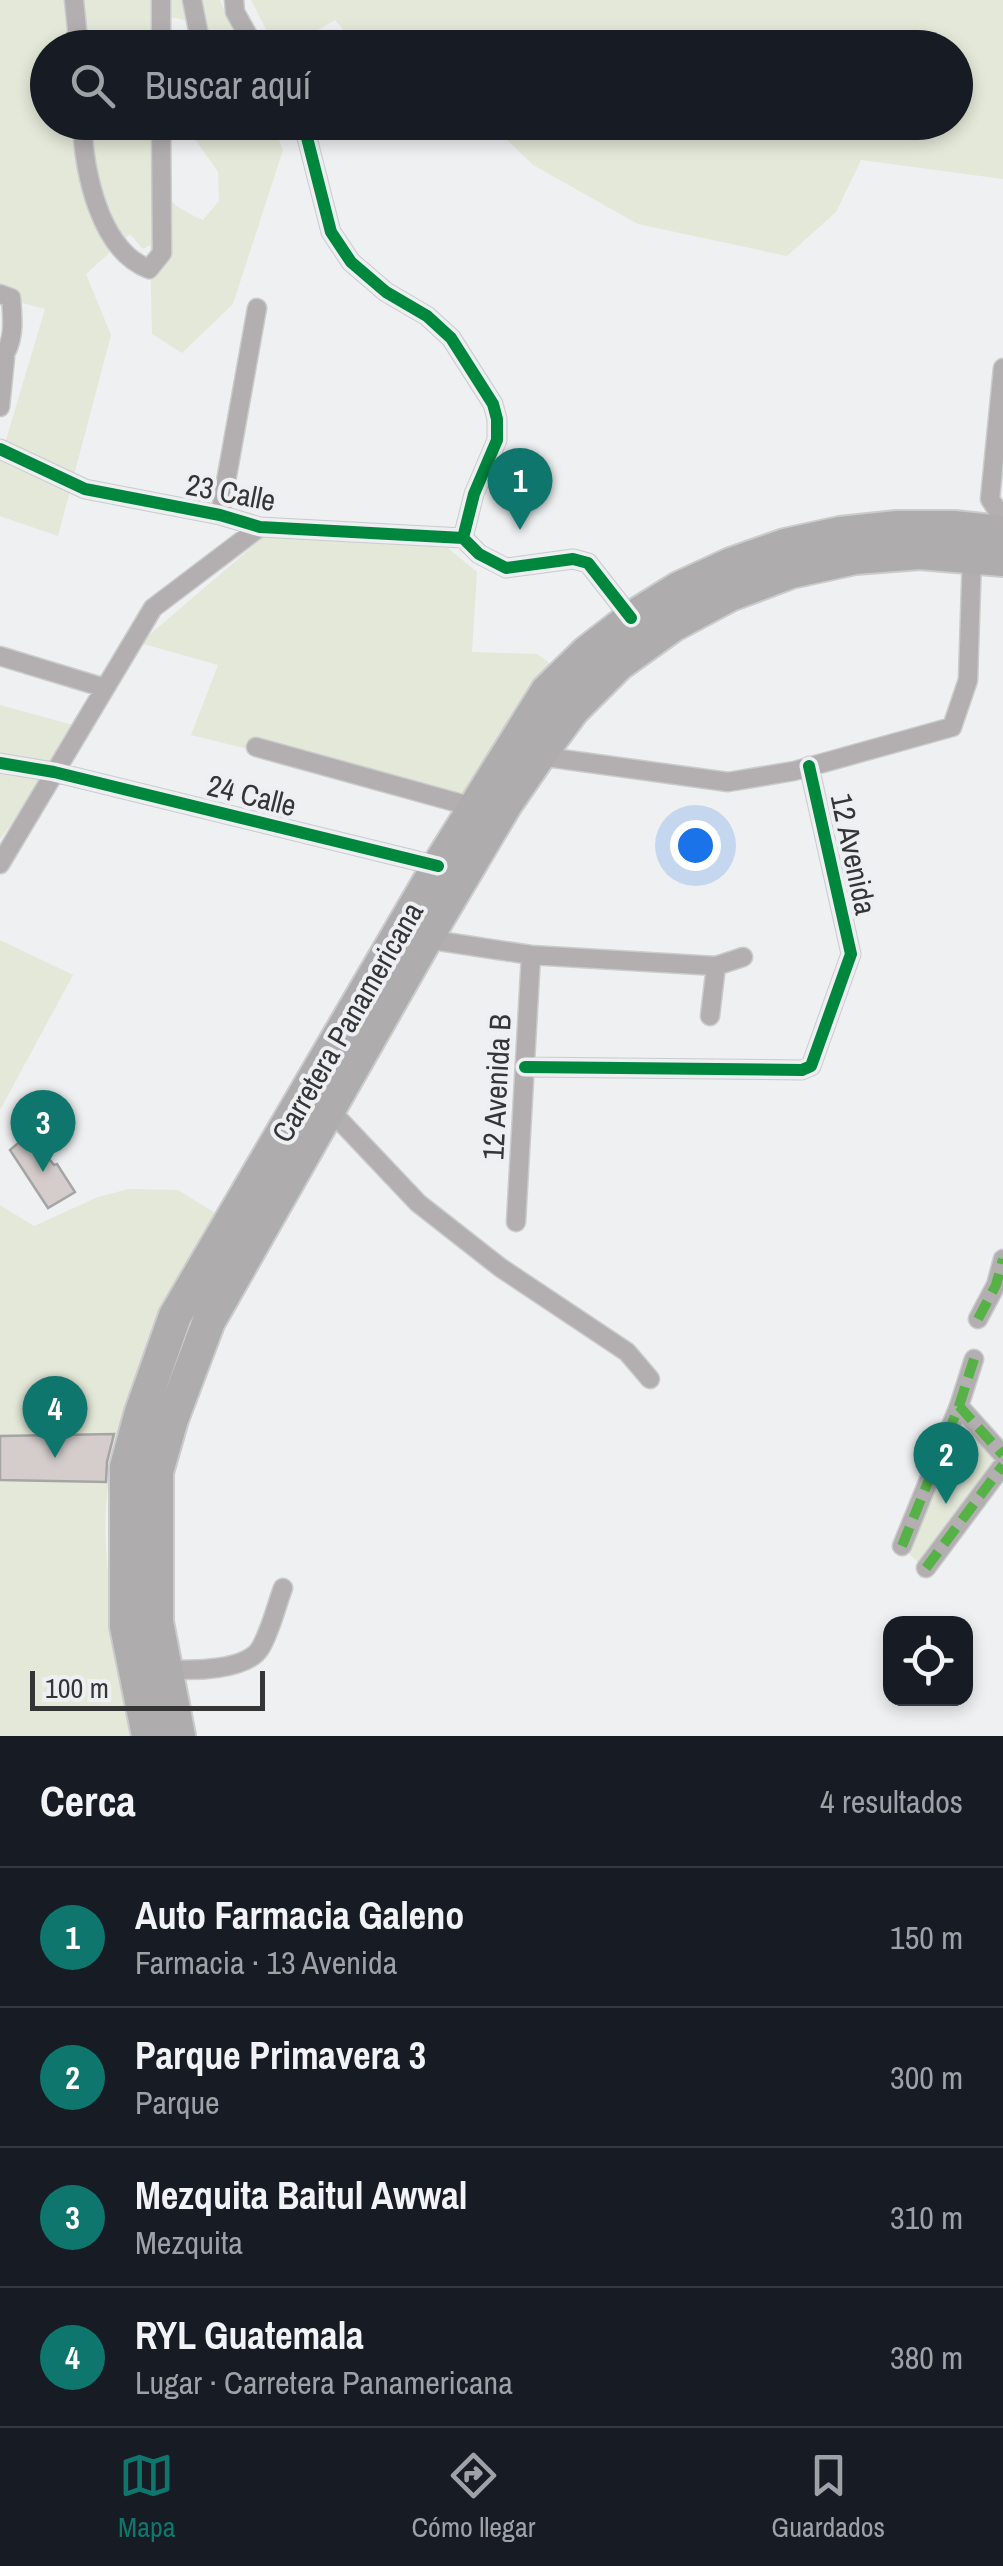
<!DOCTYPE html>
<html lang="es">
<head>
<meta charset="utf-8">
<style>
	:root { --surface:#171b24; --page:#242831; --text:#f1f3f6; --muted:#9ea1a6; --line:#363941; --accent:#0f766e }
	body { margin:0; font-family:"Archivo Narrow",sans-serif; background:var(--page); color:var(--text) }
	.controls { position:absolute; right:30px; bottom:30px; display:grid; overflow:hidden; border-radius:20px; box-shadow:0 5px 15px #0003 }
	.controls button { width:90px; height:90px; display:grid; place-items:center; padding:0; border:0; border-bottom:2px solid var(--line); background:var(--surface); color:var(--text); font:50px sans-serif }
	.scale { position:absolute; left:30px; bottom:25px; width:235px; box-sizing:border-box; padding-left:10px; border:5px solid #353536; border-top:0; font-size:28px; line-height:35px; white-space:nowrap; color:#353536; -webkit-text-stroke:8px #eeeff2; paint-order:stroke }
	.you { position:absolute; left:695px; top:845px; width:35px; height:35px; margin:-25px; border:8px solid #fff; border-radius:50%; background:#1a73e8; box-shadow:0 0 0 15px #1a73e833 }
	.badge { display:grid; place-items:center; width:65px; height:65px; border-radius:50%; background:var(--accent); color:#fff; font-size:32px; font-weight:700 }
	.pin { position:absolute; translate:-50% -82px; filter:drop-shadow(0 2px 5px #0008) }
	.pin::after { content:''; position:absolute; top:52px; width:35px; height:30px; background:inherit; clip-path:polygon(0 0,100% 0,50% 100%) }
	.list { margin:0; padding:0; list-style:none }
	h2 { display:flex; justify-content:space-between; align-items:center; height:130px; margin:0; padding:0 40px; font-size:42px }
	h2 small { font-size:32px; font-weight:400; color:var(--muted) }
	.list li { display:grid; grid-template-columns:65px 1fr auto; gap:30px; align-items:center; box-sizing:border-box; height:140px; padding:0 40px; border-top:2px solid var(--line) }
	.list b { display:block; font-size:38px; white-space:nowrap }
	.list p { margin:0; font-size:32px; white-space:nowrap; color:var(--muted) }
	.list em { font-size:32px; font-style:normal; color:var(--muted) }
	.icon { flex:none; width:55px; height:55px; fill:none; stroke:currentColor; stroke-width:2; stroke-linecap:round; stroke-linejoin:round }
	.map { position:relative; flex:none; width:1003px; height:1736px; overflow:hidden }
	.search { position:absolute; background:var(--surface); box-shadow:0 5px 15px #0003; left:30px; right:30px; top:30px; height:110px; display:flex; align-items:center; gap:25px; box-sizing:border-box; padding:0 35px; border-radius:55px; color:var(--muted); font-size:38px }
	.sheet { height:690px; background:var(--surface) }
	nav { display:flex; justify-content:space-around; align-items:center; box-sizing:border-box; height:140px; border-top:2px solid var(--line); background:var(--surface); font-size:28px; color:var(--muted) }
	nav a { display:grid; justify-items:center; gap:5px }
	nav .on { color:var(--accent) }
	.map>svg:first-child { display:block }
</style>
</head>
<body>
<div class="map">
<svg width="1003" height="1736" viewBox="0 0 1003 1736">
	<rect width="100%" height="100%" fill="#eff0f1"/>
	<path fill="#e3e8d8" d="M0 0H220L240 47H214C199 26 188 17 162 17L154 47 48 48V122L154 123C154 172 150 198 203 220L219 201 218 172 195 139 188 123H272L283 150 233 304 182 353 152 334 150 245 143 249 130 234 86 274 111 335 58 536 0 516V460L45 309 0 297Z
		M251 0H1003V179L861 160 836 212 787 256 638 224 533 165 490 123 956 122V48H359L335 20 288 47H275Z
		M266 535 448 548 477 572 472 652 537 654 555 667 458 801 191 735 218 665 140 643Z
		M0 705 84 728 0 839Z
		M0 940 73 975 0 1110Z
		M129 1189 178 1190 215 1213C172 1306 114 1403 106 1507 102 1574 122 1668 132 1736H0V1205L34 1226 98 1197Z
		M961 1414 1002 1460 923 1567 903 1548Z"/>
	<path fill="#d4cdcb" stroke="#a5a5a5" stroke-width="2.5" d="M32 1138 54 1165 57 1164 75 1192 48 1208 10 1150 23 1139 26 1143Z
		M114 1434 107 1462 106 1482 0 1480V1436Z"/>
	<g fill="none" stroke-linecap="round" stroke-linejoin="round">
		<defs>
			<path id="street" d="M74 0 79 48
				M161 0V48
				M192 0 199 35 209 48
				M234 0 235 12 255 48
				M82 122C84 171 99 250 149 269L162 253 161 122
				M303 122 331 232 351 262 386 292 427 316 451 338 493 404 497 419V440L474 494 463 538 479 554 506 568 573 559 588 563 631 618
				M0 294 11 298C13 321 15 343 0 361
				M1003 368 990 499 997 510 1003 513
				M0 407 5 358
				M0 449 85 489 220 515 260 527 463 538
				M220 515 257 308
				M0 656 105 688
				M256 747 473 807
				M539 756 728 782 794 771 952 727 968 680 972 555
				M0 763 54 772 438 866
				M0 864 153 608 260 527
				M426 939 531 955 716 966 743 957
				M710 1016 716 966
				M525 1067 802 1070 811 1066 851 954 809 766
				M329 1109 418 1203 501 1268 627 1352 650 1379
				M516 1222 531 955
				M978 1319 996 1285 1003 1259
				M959 1406 974 1359
				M902 1546 959 1406 1003 1455
				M926 1568 1003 1465
				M166 1669C191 1671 248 1671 261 1647 271 1629 276 1607 283 1588"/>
			<path id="highway" d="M148 1736 126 1626V1467L141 1412 175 1316 438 866 547 691 587 652 631 618 679 588 731 564 785 545 840 533 897 527H954L1003 532
				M179 1736 157 1622V1472L172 1419 209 1321 426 939 506 804 539 756 573 710 619 664 672 626 730 595 791 572 855 558 920 553 1003 560"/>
		</defs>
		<use href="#street" stroke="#cacbcc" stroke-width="21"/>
		<use href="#highway" stroke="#cacbcc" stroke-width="36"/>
		<use href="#street" stroke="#b3afb0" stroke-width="18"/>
		<use href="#highway" stroke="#afacae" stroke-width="32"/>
		<path stroke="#56b246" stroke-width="10" stroke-dasharray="20 10" stroke-linecap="butt" d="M978 1319 996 1285 1003 1259
			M959 1406 974 1359
			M902 1546 959 1406 1003 1455
			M926 1568 1003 1465"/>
		<defs>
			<path id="cycleway" d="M303 122 331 232 351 262 386 292 427 316 451 338 493 404 497 419V440L474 494 463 538 479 554 506 568 573 559 588 563 631 618
				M0 449 85 489 220 515 260 527 463 538
				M0 763 54 772 438 866
				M525 1067 802 1070 811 1066 851 954 809 766"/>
		</defs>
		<use href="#cycleway" stroke="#eeeff2" stroke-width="19"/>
		<use href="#cycleway" stroke="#00873e" stroke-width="12"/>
	</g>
	<g text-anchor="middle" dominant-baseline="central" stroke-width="8" stroke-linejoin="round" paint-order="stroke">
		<g font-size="30" fill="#353536" stroke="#eeeff2">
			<text transform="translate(231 492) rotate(11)">23 Calle</text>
			<text transform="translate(252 795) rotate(14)">24 Calle</text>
			<text transform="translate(854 854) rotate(78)">12 Avenida</text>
			<text transform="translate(347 1022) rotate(-60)">Carretera Panamericana</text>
			<text transform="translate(496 1087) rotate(-87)">12 Avenida B</text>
		</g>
	</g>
</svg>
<div class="controls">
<button><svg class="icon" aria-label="locate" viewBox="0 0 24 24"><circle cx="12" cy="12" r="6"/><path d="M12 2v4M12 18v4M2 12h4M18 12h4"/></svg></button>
</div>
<div class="scale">100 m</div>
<div class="you"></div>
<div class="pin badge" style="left:520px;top:530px">1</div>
<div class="pin badge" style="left:946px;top:1504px">2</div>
<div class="pin badge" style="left:43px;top:1172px">3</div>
<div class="pin badge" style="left:55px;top:1458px">4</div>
<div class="search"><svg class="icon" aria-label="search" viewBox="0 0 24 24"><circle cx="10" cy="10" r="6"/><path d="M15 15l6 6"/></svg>Buscar aquí</div>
</div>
<section class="sheet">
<h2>Cerca<small>4 resultados</small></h2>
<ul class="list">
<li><span class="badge">1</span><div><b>Auto Farmacia Galeno</b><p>Farmacia · 13 Avenida</p></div><em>150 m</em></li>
<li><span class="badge">2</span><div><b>Parque Primavera 3</b><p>Parque</p></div><em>300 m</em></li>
<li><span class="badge">3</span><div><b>Mezquita Baitul Awwal</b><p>Mezquita</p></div><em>310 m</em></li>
<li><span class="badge">4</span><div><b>RYL Guatemala</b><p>Lugar · Carretera Panamericana</p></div><em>380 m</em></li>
</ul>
</section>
<nav>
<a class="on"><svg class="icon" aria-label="map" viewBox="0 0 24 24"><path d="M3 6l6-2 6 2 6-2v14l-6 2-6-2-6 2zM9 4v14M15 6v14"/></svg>Mapa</a>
<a><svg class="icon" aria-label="directions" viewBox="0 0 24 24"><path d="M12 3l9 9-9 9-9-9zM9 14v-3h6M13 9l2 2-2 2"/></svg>Cómo llegar</a>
<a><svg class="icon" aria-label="saved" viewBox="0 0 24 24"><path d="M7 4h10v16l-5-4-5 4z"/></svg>Guardados</a>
</nav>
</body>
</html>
